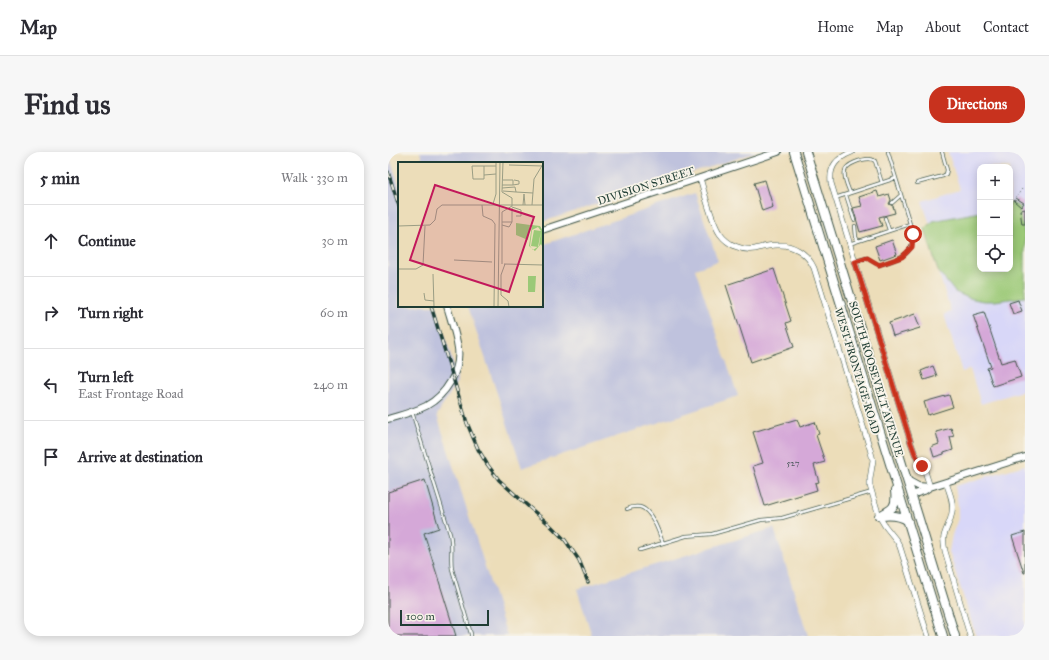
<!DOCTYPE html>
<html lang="en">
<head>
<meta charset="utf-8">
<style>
	:root { --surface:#fff; --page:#f7f7f7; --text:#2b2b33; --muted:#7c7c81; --line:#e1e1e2; --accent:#c8321e }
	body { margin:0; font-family:"IM FELL Great Primer",serif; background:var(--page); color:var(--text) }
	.controls { position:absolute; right:12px; top:12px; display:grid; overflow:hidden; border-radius:8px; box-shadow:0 2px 10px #0003 }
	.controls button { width:36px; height:36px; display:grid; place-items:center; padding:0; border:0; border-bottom:1px solid var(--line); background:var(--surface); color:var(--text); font:20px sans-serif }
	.scale { position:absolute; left:12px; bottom:10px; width:89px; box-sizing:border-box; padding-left:4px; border:2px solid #1f3d34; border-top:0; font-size:11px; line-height:14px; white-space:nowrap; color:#1f3d34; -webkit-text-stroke:3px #f7f3e8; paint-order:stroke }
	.stop { position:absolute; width:12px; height:12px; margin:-9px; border:3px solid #c8321e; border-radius:50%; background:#fff }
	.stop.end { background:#c8321e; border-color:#fff; box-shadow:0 1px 4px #0008 }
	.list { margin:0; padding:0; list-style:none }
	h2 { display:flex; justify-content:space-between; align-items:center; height:52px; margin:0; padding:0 16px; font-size:17px }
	h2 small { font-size:13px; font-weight:400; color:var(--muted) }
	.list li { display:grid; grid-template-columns:26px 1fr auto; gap:12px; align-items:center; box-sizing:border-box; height:72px; padding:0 16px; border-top:1px solid var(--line) }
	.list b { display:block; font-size:15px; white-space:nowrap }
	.list p { margin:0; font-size:13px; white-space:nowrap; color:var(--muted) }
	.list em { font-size:13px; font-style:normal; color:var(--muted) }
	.icon { flex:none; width:22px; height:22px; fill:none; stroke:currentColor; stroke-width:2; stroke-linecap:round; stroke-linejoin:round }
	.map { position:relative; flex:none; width:637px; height:484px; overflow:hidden; border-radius:16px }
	header { display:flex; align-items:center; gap:24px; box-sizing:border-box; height:56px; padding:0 20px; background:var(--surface); border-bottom:1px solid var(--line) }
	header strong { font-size:19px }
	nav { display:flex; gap:22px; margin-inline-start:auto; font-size:14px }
	.intro { display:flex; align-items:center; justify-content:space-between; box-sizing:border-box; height:96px; padding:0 24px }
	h1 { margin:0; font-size:28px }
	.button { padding:10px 18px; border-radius:16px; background:var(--accent); color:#fff; font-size:14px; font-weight:700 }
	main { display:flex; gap:24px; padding:0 24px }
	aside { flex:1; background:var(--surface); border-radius:16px; box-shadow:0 2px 10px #0003 }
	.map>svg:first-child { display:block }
</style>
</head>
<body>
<header>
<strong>Map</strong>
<nav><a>Home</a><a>Map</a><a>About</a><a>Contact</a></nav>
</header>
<div class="intro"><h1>Find us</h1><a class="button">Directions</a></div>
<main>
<aside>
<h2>5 min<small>Walk · 330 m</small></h2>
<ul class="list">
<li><svg class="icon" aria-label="ahead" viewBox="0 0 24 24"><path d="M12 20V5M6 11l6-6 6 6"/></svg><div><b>Continue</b></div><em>30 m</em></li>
<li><svg class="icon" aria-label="right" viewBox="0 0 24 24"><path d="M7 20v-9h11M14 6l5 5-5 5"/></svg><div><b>Turn right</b></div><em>60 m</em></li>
<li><svg class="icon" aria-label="left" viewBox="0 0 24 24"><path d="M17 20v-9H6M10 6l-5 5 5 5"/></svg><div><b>Turn left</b><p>East Frontage Road</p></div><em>240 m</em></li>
<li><svg class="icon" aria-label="arrive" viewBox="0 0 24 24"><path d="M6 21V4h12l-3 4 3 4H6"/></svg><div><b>Arrive at destination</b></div></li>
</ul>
</aside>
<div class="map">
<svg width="637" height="484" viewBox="0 0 637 484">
	<rect width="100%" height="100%" fill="#f7f3e8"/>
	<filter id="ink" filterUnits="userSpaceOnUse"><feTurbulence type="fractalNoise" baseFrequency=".025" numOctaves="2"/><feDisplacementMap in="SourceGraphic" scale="8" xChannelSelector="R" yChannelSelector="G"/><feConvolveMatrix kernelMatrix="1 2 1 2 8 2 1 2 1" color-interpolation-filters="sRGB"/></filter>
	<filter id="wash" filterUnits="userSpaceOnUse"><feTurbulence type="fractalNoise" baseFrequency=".012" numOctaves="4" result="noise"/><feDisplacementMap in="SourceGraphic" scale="16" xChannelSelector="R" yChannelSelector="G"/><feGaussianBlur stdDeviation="0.9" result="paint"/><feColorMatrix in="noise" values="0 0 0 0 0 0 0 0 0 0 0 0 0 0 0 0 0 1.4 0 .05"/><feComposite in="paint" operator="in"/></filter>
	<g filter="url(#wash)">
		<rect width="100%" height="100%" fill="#ecddb9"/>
		<path fill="#d8d7f8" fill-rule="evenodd" d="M560 0H637V238L593 252 582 217 574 220 556 162 563 160 537 77 542 72 534 49 572 37ZM592 15H622V117H592Z
			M637 313V484H588L561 400 564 383 570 367V352L567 334Z"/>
		<path fill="#bfc2dd" d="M0 0 11 34V154H48L70 228 49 263 119 484H0Z
			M32 0H369L154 70V11H35Z
			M307 41 330 109 307 117 350 244 134 316 80 154H154V93Z
			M386 376 420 484H204L189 437Z"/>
		<path fill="#9bc977" stroke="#5d8356" d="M622 51H624L632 55 637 86V145L607 149H595L581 146 567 140 550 119 537 77 545 69 592 60V117H622Z"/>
		<g id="blocks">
			<path fill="#d5a8d8" d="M377 28 385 55 374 59 366 31Z
				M489 39 491 45 501 42 503 48 501 52 505 54 507 61 491 65 494 74 472 80 465 56 474 54 471 45Z
				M628 46 636 51 633 55 626 49Z
				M637 57V72H634L632 58Z
				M504 88 509 102 492 108 487 94Z
				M386 117 403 169 398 171 406 195 363 210 338 133Z
				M630 148 634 159 625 162 621 151Z
				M596 160 613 211 627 207 633 225 605 234 599 216 603 215 585 163Z
				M527 162 532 176 505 184 501 171Z
				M545 214 549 224 536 228 533 219Z
				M561 243 565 255 540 263 536 250Z
				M409 267 412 275 427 270 431 282 428 283 437 310 426 313 431 330 427 331 429 338 377 354 365 314 375 311 365 280Z
				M563 276 566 284 562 285 565 298 556 301V302L546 305 543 295 551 292 548 280Z
				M37 328 51 376 36 381 68 484H0V340Z
				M637 380V421H636L624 384Z"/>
		</g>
	</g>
	<g filter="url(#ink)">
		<use href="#blocks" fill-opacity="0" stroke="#3e5548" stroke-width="1"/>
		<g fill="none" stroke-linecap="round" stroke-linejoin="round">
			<defs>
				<path id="service" d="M529 31 555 24 558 22 559 18 554 0
					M462 41C460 35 455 26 457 19 458 12 474 7 481 7 484 7 484 7 487 9L494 31
					M458 43 466 68
					M447 46 508 26
					M504 51 513 43
					M497 66 501 78
					M467 74 468 85 470 89
					M461 92 522 72 500 0
					M467 109 479 106 491 113C515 105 531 102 522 72
					M24 260 62 382C65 394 62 406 64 417L83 482V484
					M239 357C243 355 247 354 252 355 264 358 271 381 275 391
					M252 398 298 384 324 382 373 368 394 366 484 340"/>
				<path id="minor" d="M464 0C449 6 441 14 443 31L523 291 527 302 536 316 542 335
					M312 26C317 42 323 69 332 82 340 93 354 99 367 97 374 95 381 93 389 93 405 92 419 101 426 116L482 297 485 308 482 327V334L491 364 497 374 509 389 512 395 540 484
					M558 330C561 340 566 349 564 360 563 369 558 376 556 384 555 389 556 394 557 399L582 484"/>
				<path id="tertiary" d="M154 78 312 26 390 0
					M0 267C13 263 26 260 38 254 58 243 73 219 70 196 68 182 63 168 59 154
					M519 328 530 334 542 335
					M523 343 536 339 542 335 637 305"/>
				<path id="trunk" d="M406 0 555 484
					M418 0 567 484
					M491 364C505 357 509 355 507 339
					M494 364C503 363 512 363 520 369"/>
			</defs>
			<use href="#service" stroke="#3e5548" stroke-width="4"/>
			<use href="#minor" stroke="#3e5548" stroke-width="6"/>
			<use href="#tertiary" stroke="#3e5548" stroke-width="8"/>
			<use href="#trunk" stroke="#3e5548" stroke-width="10"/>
			<path stroke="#3e5548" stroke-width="1" stroke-dasharray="1 3" stroke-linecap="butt" d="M624 51 634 37H636"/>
			<use href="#service" stroke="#fff" stroke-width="2.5"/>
			<use href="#minor" stroke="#fff" stroke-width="5"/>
			<use href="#tertiary" stroke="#fff" stroke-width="6"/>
			<use href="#trunk" stroke="#fff" stroke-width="8"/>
			<defs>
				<path id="rail" d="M0 20 11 54
					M43 154 79 271 90 297 99 312 111 328 142 356 162 373 177 388 191 408 200 430"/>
			</defs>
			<use href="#rail" stroke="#1f3d34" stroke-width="3.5"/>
			<use href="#rail" stroke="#f7f3e8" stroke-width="2" stroke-dasharray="6" stroke-linecap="butt"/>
		</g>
	</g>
	<g fill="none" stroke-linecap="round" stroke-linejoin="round" filter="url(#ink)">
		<path stroke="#c8321e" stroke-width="5" d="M525 82 524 95 514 105 491 113 479 106 467 110 523 291 527 302 534 314"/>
	</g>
	<g text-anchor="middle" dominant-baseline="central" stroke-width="3.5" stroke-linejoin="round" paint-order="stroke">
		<g font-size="9" fill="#4c585d">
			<text x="405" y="310">527</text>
		</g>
		<g font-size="11" fill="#1f3d34" stroke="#f7f3e8">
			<text transform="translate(258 34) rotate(-18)">DIVISION STREET</text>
			<text transform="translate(469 219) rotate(73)">WEST FRONTAGE ROAD</text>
			<text transform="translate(488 227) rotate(73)">SOUTH ROOSEVELT AVENUE</text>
		</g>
	</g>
	<g transform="translate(10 10)">
		<rect width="145" height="145" fill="#ecddb9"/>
		<path d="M118 61 132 63 130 78 118 73ZM134 63 142 64 145 69V86L143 82 137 89 131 84ZM140 65 143 69 141 84 135 88 132 84 134 68ZM136 68 143 69 140 85 133 84ZM130 114H138L137 130H130Z" fill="#9bc977" fill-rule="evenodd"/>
		<path fill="none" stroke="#9a9d84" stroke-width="1" d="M111 3 145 4M86 4V17H75L74 4H98M86 13 98 12M104 23H115V18H105M115 23 121 22V19L116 18M104 26 117 25 118 30M105 29 118 30M118 30 135 31M95 42 98 32V0M84 43 85 54 94 58 97 62 96 145M100 43H145M125 43 126 32 127 43M134 43 136 17 145 2M114 45 123 48V54H118M104 60H114V46M104 63 111 65 114 60M0 64 32 63 37 58 39 47 44 43H100M56 98 94 100M104 102V50L114 44V36L104 30 105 0M106 102 145 103M107 102 103 113V133L110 139 111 145M0 107H18L25 103 27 64M35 112 36 145M26 131 27 138 36 139M100 145 102 0"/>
		<path fill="#c2185b" fill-opacity="0.15" stroke="#c2185b" stroke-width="2" d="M37 23 136 55 111 130 12 98Z"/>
		<rect width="145" height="145" fill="none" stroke="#1f3d34" stroke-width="2"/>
	</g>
</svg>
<div class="controls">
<button>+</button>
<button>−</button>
<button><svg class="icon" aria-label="locate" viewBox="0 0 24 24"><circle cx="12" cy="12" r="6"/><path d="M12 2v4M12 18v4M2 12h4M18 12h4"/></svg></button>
</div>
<div class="scale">100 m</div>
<div class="stop" style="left:525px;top:82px"></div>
<div class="stop end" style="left:534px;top:314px"></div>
</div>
</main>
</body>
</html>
